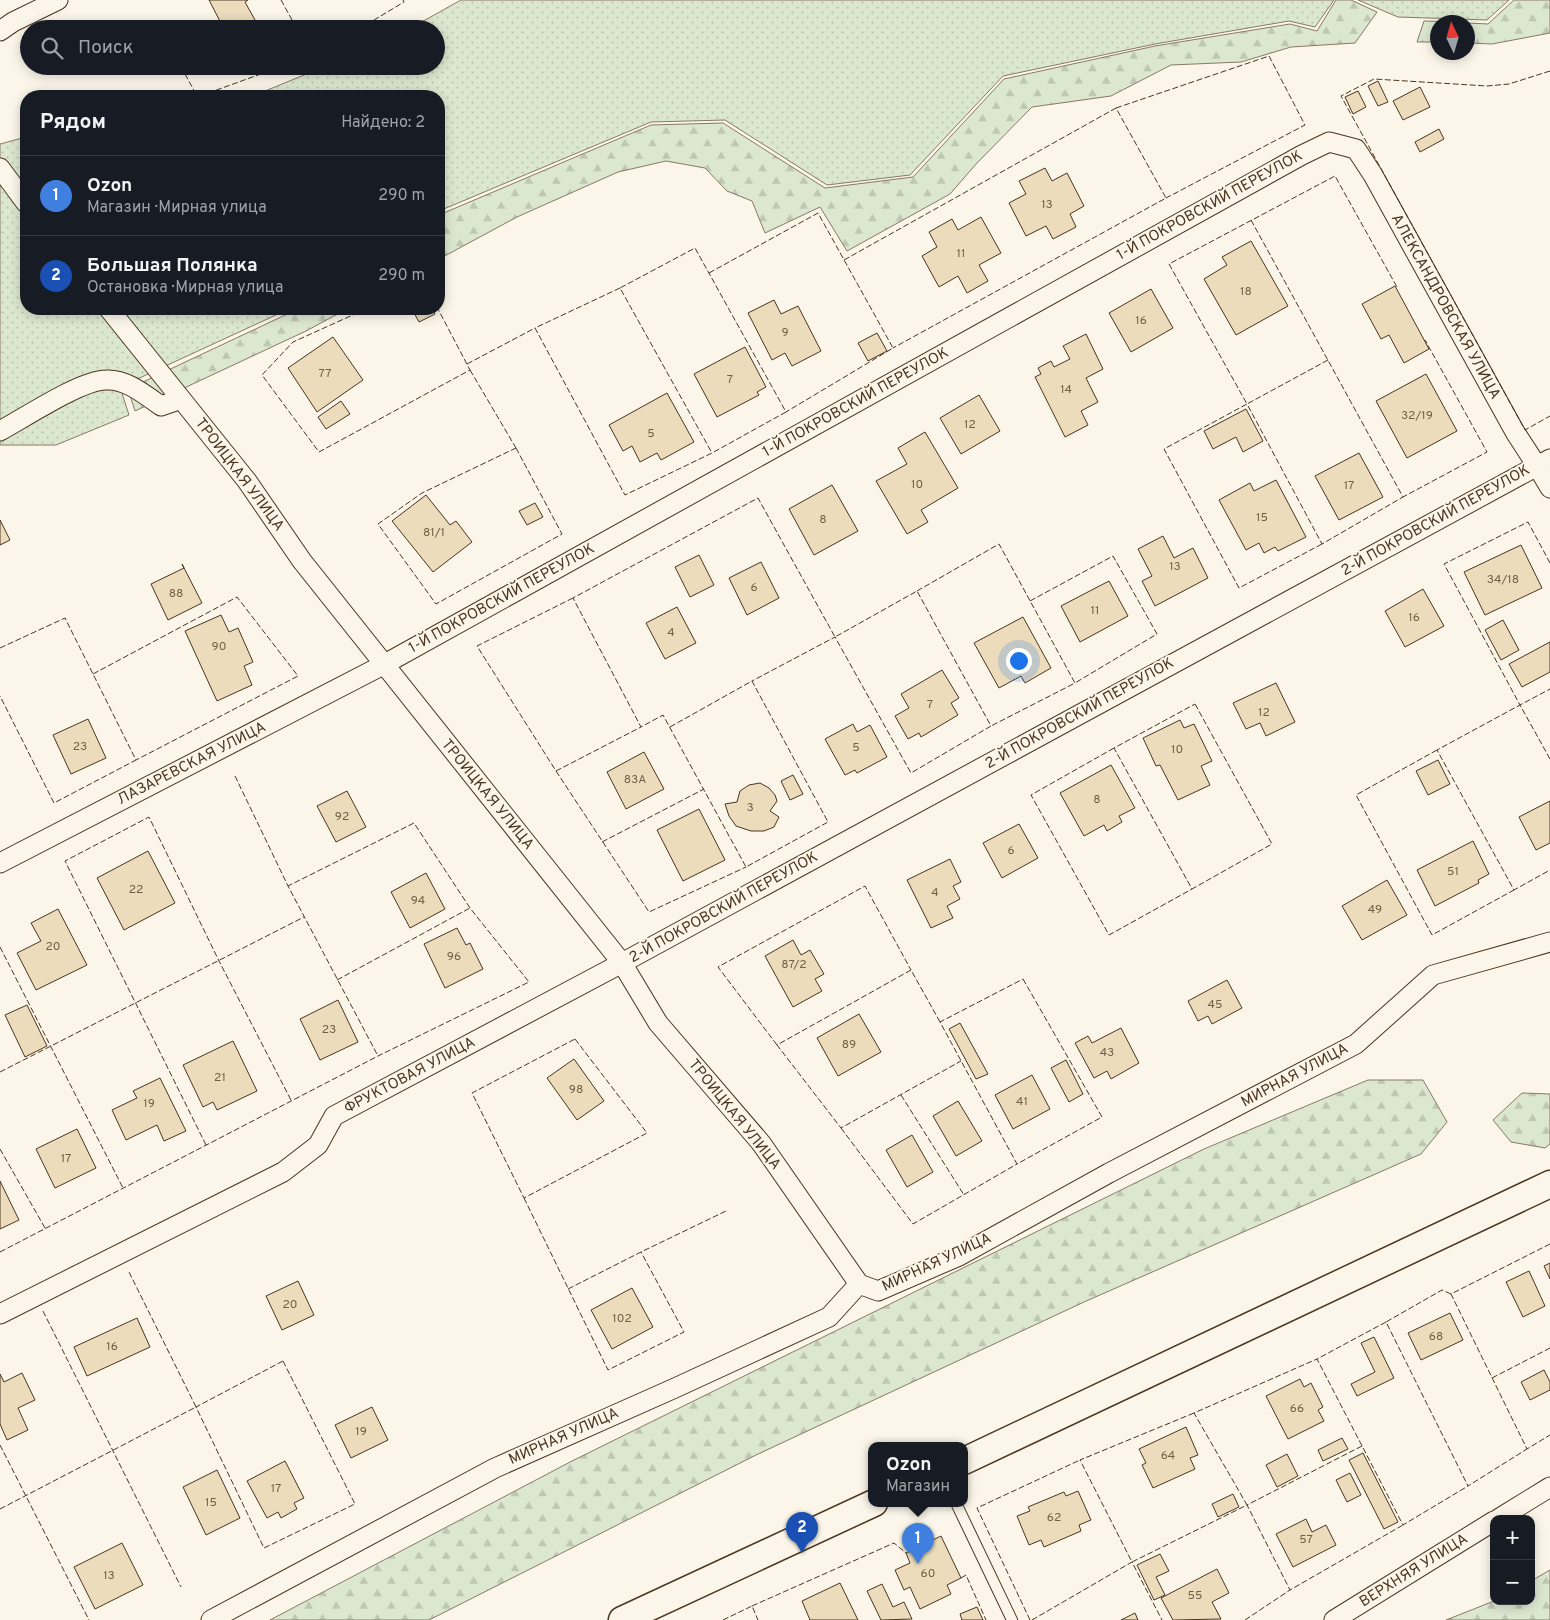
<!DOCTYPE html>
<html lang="ru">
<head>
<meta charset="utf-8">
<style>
	:root { --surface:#171b24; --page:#242831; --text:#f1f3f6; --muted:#9ea1a6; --line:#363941; --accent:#ea580c }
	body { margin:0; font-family:Overpass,sans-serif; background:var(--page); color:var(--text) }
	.controls { position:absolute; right:15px; bottom:15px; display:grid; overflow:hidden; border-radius:10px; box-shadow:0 2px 12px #0003 }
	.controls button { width:45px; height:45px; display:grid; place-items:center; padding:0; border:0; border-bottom:1px solid var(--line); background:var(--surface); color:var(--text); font:25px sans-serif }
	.compass { position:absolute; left:1430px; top:15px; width:45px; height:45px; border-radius:50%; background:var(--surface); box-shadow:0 2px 12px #0003; rotate:355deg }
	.you { position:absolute; left:1018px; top:660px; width:18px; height:18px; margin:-12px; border:4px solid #fff; border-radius:50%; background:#1a73e8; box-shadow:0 0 0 8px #1a73e833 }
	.badge { display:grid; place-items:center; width:32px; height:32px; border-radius:50%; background:var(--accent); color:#fff; font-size:16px; font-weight:700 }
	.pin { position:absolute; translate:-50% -41px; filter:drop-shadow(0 1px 2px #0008) }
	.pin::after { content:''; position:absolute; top:26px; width:18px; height:15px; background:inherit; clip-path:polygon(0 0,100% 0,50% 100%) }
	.popup { position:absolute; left:868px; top:1442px; width:100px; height:65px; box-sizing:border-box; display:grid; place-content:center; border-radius:10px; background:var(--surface); filter:drop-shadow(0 1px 4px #0005); font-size:16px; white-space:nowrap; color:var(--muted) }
	.popup b { font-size:19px; color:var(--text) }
	.popup::after { content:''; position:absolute; left:50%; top:100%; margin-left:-10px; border:10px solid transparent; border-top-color:var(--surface) }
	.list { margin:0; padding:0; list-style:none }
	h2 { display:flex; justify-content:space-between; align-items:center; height:65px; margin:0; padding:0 20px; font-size:21px }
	h2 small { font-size:16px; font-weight:400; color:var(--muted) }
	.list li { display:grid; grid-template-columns:32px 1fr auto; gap:15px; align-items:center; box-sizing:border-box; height:80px; padding:0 20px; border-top:1px solid var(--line) }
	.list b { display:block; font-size:19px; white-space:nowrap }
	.list p { margin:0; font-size:16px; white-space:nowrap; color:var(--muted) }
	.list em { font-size:16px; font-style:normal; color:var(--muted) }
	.icon { flex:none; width:28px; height:28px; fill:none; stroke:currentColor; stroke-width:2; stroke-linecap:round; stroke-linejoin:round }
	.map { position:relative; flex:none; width:1550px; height:1620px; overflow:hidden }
	.search { position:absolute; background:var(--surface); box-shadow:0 2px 12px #0003; left:20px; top:20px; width:425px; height:55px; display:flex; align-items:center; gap:12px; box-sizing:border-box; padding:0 18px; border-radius:28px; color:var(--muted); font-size:19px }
	.panel { position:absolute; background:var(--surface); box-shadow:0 2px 12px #0003; left:20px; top:90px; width:425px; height:225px; border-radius:20px }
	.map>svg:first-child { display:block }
</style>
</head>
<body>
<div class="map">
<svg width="1550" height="1620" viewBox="0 0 1550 1620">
	<defs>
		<pattern id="grass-dots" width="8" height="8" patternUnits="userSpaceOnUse" patternTransform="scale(1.25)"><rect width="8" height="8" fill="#dce7d0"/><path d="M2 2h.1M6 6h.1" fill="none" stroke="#bec7b2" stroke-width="1.8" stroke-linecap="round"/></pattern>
		<pattern id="forest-firs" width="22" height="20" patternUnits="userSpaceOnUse" patternTransform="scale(1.25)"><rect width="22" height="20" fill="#dce7d0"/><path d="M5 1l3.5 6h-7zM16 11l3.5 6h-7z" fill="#bec7b2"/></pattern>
	</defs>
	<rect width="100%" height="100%" fill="#fbf6e9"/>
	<path fill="url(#grass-dots)" stroke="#887966" d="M461 0H1334L1315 27 1289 21 1155 44 1003 76 910 175 827 185 725 120 651 122 439 211V96H253L326 66H436V29H409Z
		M1358 0H1509L1487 20 1398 17Z
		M26 137V309H289L120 387 129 415 56 445H0V144Z"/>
	<path fill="url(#forest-firs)" stroke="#887966" d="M1336 0H1351L1377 12 1355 43 1291 47 1241 62 1171 65 1111 96 1032 107 977 163 950 194 847 251 820 207 765 233 752 201 727 191 705 168 666 161 618 172 517 217 439 259V215L651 125 723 123 825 188 913 177 1004 79 1155 46 1290 24 1317 31Z
		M1514 0H1550V33L1492 44 1468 43V23L1488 24Z
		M1424 21 1457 22H1438L1437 42H1417Z
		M298 309H347L306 331 135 411 128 389Z
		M1368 1080H1423L1447 1122 1421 1154 1084 1302 756 1455 429 1620H270L572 1461 1204 1149Z
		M1522 1093 1550 1094V1144L1545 1148 1511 1142 1493 1120Z
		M1550 1570V1620H1446L1494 1601H1531V1581Z"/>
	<path fill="#ecdcbc" stroke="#4a3520" d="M209 0H248L245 2 255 20 237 29H224Z
		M1378 81 1388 102 1378 106 1368 86Z
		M1420 87 1430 107 1403 120 1393 101Z
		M1358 91 1366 107 1353 114 1345 97Z
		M1439 129 1444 139 1420 152 1415 142Z
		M1045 168 1052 181 1067 173 1084 206 1070 214 1076 227 1053 239 1046 226 1026 236 1009 203 1026 194 1019 181Z
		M981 217 1001 253 979 265 988 281 967 293 958 276 939 287 922 256 937 247 929 232 952 219 958 230Z
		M1251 241 1288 306 1236 335 1204 279 1227 265 1222 257Z
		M1395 286 1429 349 1404 363 1389 335 1381 339 1362 304Z
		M1151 289 1173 328 1131 352 1109 313Z
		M774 300 781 314 798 306 821 351 792 366 785 353 772 360 748 313Z
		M412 309H432L435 314 419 322Z
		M877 333 887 351 868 361 858 343Z
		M1086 334 1103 369 1086 378 1098 402 1081 411 1088 425 1065 437 1035 377 1041 374 1038 368 1051 361 1054 367 1070 359 1063 346Z
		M333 337 363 380 317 412 288 368Z
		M745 347 766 387 757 392 759 395 717 417 694 374Z
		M1426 374 1457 431 1407 458 1376 401Z
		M667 393 694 442 661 460 657 453 640 462 632 446 623 451 609 425Z
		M979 395 1000 431 961 454 940 418Z
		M341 401 350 414 326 429 318 417Z
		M1246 409 1263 441 1243 452 1236 437 1213 449 1204 431Z
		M925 432 958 488 921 510 928 522 907 534 876 481 907 464 898 448Z
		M1359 453 1383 497 1339 520 1315 476Z
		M1276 480 1306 537 1278 551 1275 547 1264 553 1259 543 1246 550 1219 500 1250 483 1254 491Z
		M832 485 858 531 814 555 789 509Z
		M426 495 450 525 456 521 472 542 433 572 392 521Z
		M535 503 543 517 527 525 519 511Z
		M0 520 10 540 0 545Z
		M1163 536 1174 558 1193 548 1208 578 1155 606 1142 581 1152 576 1138 549Z
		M1521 545 1542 588 1485 615 1464 572Z
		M699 555 714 585 690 597 675 567Z
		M761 562 779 598 747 615 729 578Z
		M182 564 202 603 168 620 151 584 184 568Z
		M1109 581 1128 616 1080 642 1061 606Z
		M1423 589 1444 626 1405 647 1385 611Z
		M677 607 696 643 665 659 646 623Z
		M221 615 229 632 238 628 253 662 244 666 252 685 217 701 185 631Z
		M1023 617 1051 668 1025 683 1021 676 999 688 974 643Z
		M1503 620 1519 650 1501 660 1485 630Z
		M1550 642V672L1522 687 1509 664Z
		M942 670 959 698 951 703 958 715 921 737 919 733 908 739 895 716 909 708 901 694Z
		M1276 683 1295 722 1266 736 1260 723 1246 729 1233 703Z
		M88 719 106 758 71 774 53 735Z
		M1180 720 1184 728 1194 724 1212 761 1201 766 1210 785 1178 800 1160 765 1156 766 1143 738Z
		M853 724 857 732 870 725 887 757 857 773 855 770 845 775 825 739Z
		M644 752 664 789 626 809 607 772Z
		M1438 760 1450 784 1428 795 1416 771Z
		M1111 765 1135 808 1119 816 1122 822 1107 831 1104 825 1084 836 1060 793Z
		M793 775 803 794 790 800 781 781Z
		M760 783 769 788 775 795 777 801 770 811 779 817 774 827 764 831H751L736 826 729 816 725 804 737 802 740 791 749 785Z
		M347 791 366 827 336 842 317 806Z
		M1550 801V843L1536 850 1519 817Z
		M699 809 725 860 683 881 657 830Z
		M1019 824 1038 858 1002 878 983 843Z
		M1473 841 1489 874 1478 880 1479 883 1435 906 1417 870Z
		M148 851 175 903 124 930 97 878Z
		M950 859 961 882 953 886 960 899 947 906 953 918 931 928 907 880Z
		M426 873 445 909 410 928 391 892Z
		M1387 880 1407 915 1362 940 1342 906Z
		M58 909 87 965 36 990 17 953 41 941 31 923Z
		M457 928 466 945 470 943 483 969 445 988 424 944Z
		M793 940 801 955 810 950 824 974 815 979 822 991 793 1007 765 956Z
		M1227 980 1242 1008 1212 1024 1208 1016 1198 1021 1188 1001Z
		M338 1000 358 1042 320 1060 300 1019Z
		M27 1005 47 1046 25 1057 5 1015Z
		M859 1014 881 1052 838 1076 817 1038Z
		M960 1023 988 1074 976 1079 949 1029Z
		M1121 1028 1139 1063 1111 1079 1107 1071 1094 1078 1075 1043 1088 1036 1092 1043Z
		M233 1041 257 1091 217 1110 213 1102 203 1107 183 1065Z
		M574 1059 604 1101 577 1120 547 1078Z
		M1066 1060 1083 1094 1069 1102 1051 1068Z
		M1032 1075 1050 1109 1013 1129 995 1095Z
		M160 1078 186 1131 164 1141 157 1125 126 1140 112 1110 137 1098 133 1091Z
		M958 1101 982 1141 956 1156 933 1116Z
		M77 1129 96 1168 55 1188 36 1149Z
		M912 1135 933 1172 907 1187 886 1150Z
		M0 1181 19 1220 0 1229Z
		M1550 1263V1279L1544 1266Z
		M1529 1271 1545 1306 1523 1317 1506 1282Z
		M298 1281 314 1315 282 1330 266 1296Z
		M632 1288 653 1327 612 1349 591 1310Z
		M1450 1313 1463 1340 1421 1360 1408 1333Z
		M137 1318 150 1347 87 1376 74 1347Z
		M1374 1337 1394 1378 1357 1396 1351 1384 1375 1372 1361 1343Z
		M1544 1370 1550 1382V1390L1530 1400 1521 1382Z
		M22 1373 35 1400 18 1408 28 1430 7 1440 0 1424V1374L4 1382Z
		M1300 1379 1304 1387 1311 1383 1323 1407 1318 1410 1324 1421 1288 1439 1266 1396Z
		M372 1407 388 1440 351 1458 335 1425Z
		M1186 1427 1198 1455 1190 1458 1195 1469 1153 1488 1142 1465 1146 1463 1139 1449Z
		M1342 1438 1348 1449 1323 1461 1318 1450Z
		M1363 1453 1398 1522 1384 1529 1349 1460Z
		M1287 1454 1298 1476 1277 1487 1266 1465Z
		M285 1461 304 1498 294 1503 297 1509 281 1518 278 1512 267 1518 247 1481Z
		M217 1470 240 1518 206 1535 183 1487Z
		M1350 1473 1361 1495 1347 1502 1336 1480Z
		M1078 1491 1091 1520 1079 1525 1081 1531 1044 1547 1041 1540 1029 1545 1017 1516 1030 1511 1028 1507 1064 1492 1066 1496Z
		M1233 1494 1239 1507 1218 1517 1212 1504Z
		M1306 1519 1312 1532 1326 1525 1336 1545 1293 1567 1276 1534Z
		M941 1536 961 1578 947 1585 951 1594 920 1609 910 1587 904 1590 895 1570 910 1563 906 1553Z
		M122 1543 143 1585 95 1609 74 1567Z
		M1160 1554 1169 1571 1156 1577 1165 1595 1154 1600 1137 1565Z
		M1217 1569 1229 1593 1212 1602 1221 1619 1173 1620 1161 1598Z
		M840 1583 858 1620H810L802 1601Z
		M882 1584 893 1607 904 1602 912 1619 881 1620 867 1591Z
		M977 1607 983 1620H962L960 1614Z
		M1135 1613 1138 1620H1121Z"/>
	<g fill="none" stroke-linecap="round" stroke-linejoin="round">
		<defs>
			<path id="lane" d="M956 1503 1012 1620"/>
			<path id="street" d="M0 31 13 22 58 0
				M0 168 26 203
				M109 309 247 481 302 561 622 963 658 1023 761 1143 859 1284
				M0 431C24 418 81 380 106 380 127 379 145 395 161 406L181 399
				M0 863 383 665 1302 155 1329 142 1356 149 1373 175 1515 432 1537 466 1550 488
				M0 1314 283 1172 318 1145 334 1116 622 963 1550 459
				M1498 1519 1550 1487
				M211 1620 495 1468 675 1388 829 1317 859 1284 878 1291 959 1256 1109 1173 1356 1044 1433 975 1550 942
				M1334 1620 1494 1521"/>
			<path id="secondary" d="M964 1461 1550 1184
				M622 1620 874 1503"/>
		</defs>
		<use href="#lane" stroke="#4a3520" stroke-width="12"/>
		<use href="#street" stroke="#4a3520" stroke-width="21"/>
		<use href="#secondary" stroke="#4a3520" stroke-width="29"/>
		<use href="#lane" stroke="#fbf6e9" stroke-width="10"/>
		<use href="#street" stroke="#fbf6e9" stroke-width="19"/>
		<use href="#secondary" stroke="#fbf6e9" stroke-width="26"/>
		<path stroke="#4a3520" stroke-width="1" stroke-dasharray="6 2.5" stroke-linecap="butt" d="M281 0 297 29
			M359 29 404 2 403 0
			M1550 71 1509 84 1487 86 1374 79 1341 96 1525 430 1550 416
			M185 74 197 96
			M200 96 283 66
			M1116 108 1269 56 1305 125 1166 198
			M1251 220 1403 497 1487 452 1425 340
			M844 260 1116 108 1166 198 893 348
			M709 273 818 213 893 348 786 412
			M620 288 535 328 625 495 712 453 786 412 695 248 620 288 712 453
			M366 309 293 342 262 375 319 452 470 370 438 309
			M1328 360 1247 404 1169 264 1335 176 1397 287
			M467 364 535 328
			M470 370 516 448
			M516 448 562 534 436 604 378 524 422 493Z
			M1322 544 1239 588 1164 449 1247 404 1322 544 1403 497
			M1550 563 1528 522 1444 564 1520 705 1550 689
			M917 591 999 544 1075 683 991 726
			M573 598 477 646 556 771 641 727
			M1030 601 1113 556 1157 634 1075 683
			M0 648 65 618 136 760 54 803 0 696
			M93 674 237 597 298 676 136 760
			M1195 704 1272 844 1192 889 1114 748Z
			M670 727 752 681 828 822 746 867 663 715 641 727 573 598 758 498 835 637 917 591 991 726 911 773 835 637 752 681
			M1114 748 1031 795 1109 935 1192 889
			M1437 750 1356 795 1432 935 1514 890
			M1550 759 1520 705 1437 750 1514 890 1550 870
			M556 771 649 912 746 867
			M235 776 288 886 378 1056
			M602 842 704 789
			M0 947 123 1188
			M1023 979 1102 1117 1017 1164 940 1022Z
			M337 980 470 908
			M940 1022 911 970 777 1045 841 1128 961 1061
			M575 1039 647 1133 524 1198 472 1093Z
			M777 1045 718 967 865 886 911 970
			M0 1072 304 917
			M901 1095 964 1195
			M841 1128 913 1224 1017 1164
			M206 1145 65 861 149 817 219 961 292 1102
			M0 1149 45 1228
			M524 1198 608 1370 684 1332 641 1252
			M1550 1244 1451 1294 1527 1449 1550 1435
			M0 1252 378 1056 529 982 470 908 414 823 288 886
			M568 1289 641 1252 726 1211
			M1451 1294 1442 1290 1386 1322 1468 1486 1527 1449
			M43 1311 181 1587
			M1386 1322 1317 1359 1403 1525 1468 1486
			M283 1361 355 1504 264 1548 196 1407Z
			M1492 1378 1550 1348
			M1194 1413 1080 1460 1132 1562 1247 1505 1194 1413 1317 1359
			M0 1445 89 1620
			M1362 1446 1247 1505 1290 1590 1403 1525
			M0 1509 196 1407 128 1270
			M961 1578 966 1575 986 1620
			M752 1606 894 1543 906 1553
			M723 1620 752 1606 758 1620
			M1030 1620 977 1508 1080 1460
			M1032 1620 1132 1562 1162 1620
			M1245 1620 1290 1590"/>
	</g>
	<g text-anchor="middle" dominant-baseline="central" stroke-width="4" stroke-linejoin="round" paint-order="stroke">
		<g font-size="12" fill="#725f47">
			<text x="1047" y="205">13</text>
			<text x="961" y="254">11</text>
			<text x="1246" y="292">18</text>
			<text x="1141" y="321">16</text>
			<text x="785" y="333">9</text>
			<text x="325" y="374">77</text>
			<text x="730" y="380">7</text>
			<text x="1066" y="390">14</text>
			<text x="1417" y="416">32/19</text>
			<text x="970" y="425">12</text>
			<text x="651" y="434">5</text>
			<text x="917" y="485">10</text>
			<text x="1349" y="486">17</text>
			<text x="1262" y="518">15</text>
			<text x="823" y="520">8</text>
			<text x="434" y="533">81/1</text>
			<text x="1175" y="567">13</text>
			<text x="1503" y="580">34/18</text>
			<text x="754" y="588">6</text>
			<text x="176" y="594">88</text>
			<text x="1095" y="611">11</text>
			<text x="1414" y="618">16</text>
			<text x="671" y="633">4</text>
			<text x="219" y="647">90</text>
			<text x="930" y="705">7</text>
			<text x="1264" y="713">12</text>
			<text x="80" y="747">23</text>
			<text x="856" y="748">5</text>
			<text x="1177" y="750">10</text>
			<text x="635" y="780">83А</text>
			<text x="1097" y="800">8</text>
			<text x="750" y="808">3</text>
			<text x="342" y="817">92</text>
			<text x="1011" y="851">6</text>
			<text x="1453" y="872">51</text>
			<text x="136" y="890">22</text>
			<text x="935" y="893">4</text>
			<text x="418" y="901">94</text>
			<text x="1375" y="910">49</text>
			<text x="53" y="947">20</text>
			<text x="454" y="957">96</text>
			<text x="794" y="965">87/2</text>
			<text x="1215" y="1005">45</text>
			<text x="329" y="1030">23</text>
			<text x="849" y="1045">89</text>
			<text x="1107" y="1053">43</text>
			<text x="220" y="1078">21</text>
			<text x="576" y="1090">98</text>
			<text x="1022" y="1102">41</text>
			<text x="149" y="1104">19</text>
			<text x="66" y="1159">17</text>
			<text x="290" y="1305">20</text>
			<text x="622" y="1319">102</text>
			<text x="1436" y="1337">68</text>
			<text x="112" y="1347">16</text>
			<text x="1297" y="1409">66</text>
			<text x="361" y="1432">19</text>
			<text x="1168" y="1456">64</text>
			<text x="276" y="1489">17</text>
			<text x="211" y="1503">15</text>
			<text x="1054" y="1518">62</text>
			<text x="1306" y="1540">57</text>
			<text x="928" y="1574">60</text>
			<text x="109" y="1576">13</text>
			<text x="1195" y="1596">55</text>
		</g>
		<g font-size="15" fill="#4a3520" stroke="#fbf6e9">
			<text transform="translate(1210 206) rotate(-29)">1-Й ПОКРОВСКИЙ ПЕРЕУЛОК</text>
			<text transform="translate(1445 307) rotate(61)">АЛЕКСАНДРОВСКАЯ УЛИЦА</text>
			<text transform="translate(856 403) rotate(-29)">1-Й ПОКРОВСКИЙ ПЕРЕУЛОК</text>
			<text transform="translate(239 475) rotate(53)">ТРОИЦКАЯ УЛИЦА</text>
			<text transform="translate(1436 521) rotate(-29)">2-Й ПОКРОВСКИЙ ПЕРЕУЛОК</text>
			<text transform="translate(502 599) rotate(-29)">1-Й ПОКРОВСКИЙ ПЕРЕУЛОК</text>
			<text transform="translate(1080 714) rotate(-29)">2-Й ПОКРОВСКИЙ ПЕРЕУЛОК</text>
			<text transform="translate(192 764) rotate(-27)">ЛАЗАРЕВСКАЯ УЛИЦА</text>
			<text transform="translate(487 795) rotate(51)">ТРОИЦКАЯ УЛИЦА</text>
			<text transform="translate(724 908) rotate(-29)">2-Й ПОКРОВСКИЙ ПЕРЕУЛОК</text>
			<text transform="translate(410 1076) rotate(-28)">ФРУКТОВАЯ УЛИЦА</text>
			<text transform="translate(1295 1076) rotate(-28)">МИРНАЯ УЛИЦА</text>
			<text transform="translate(734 1115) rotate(51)">ТРОИЦКАЯ УЛИЦА</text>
			<text transform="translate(937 1263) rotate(-25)">МИРНАЯ УЛИЦА</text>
			<text transform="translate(564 1437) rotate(-24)">МИРНАЯ УЛИЦА</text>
			<text transform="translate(1414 1571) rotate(-32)">ВЕРХНЯЯ УЛИЦА</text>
		</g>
	</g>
</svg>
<div class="controls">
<button>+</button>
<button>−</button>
</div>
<svg class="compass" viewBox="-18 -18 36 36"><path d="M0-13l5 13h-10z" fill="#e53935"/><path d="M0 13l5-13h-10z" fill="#9ea1a6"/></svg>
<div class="you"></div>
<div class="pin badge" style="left:918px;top:1564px;background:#3f7fe0">1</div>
<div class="popup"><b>Ozon</b>Магазин</div>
<div class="pin badge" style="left:802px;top:1553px;background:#1a4fb4">2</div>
<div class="search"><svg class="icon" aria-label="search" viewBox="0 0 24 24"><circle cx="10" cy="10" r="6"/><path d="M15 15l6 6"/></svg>Поиск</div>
<section class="panel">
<h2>Рядом<small>Найдено: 2</small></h2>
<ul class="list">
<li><span class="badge" style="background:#3f7fe0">1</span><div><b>Ozon</b><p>Магазин · Мирная улица</p></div><em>290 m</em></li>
<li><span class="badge" style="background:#1a4fb4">2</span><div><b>Большая Полянка</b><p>Остановка · Мирная улица</p></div><em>290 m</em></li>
</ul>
</section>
</div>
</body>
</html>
